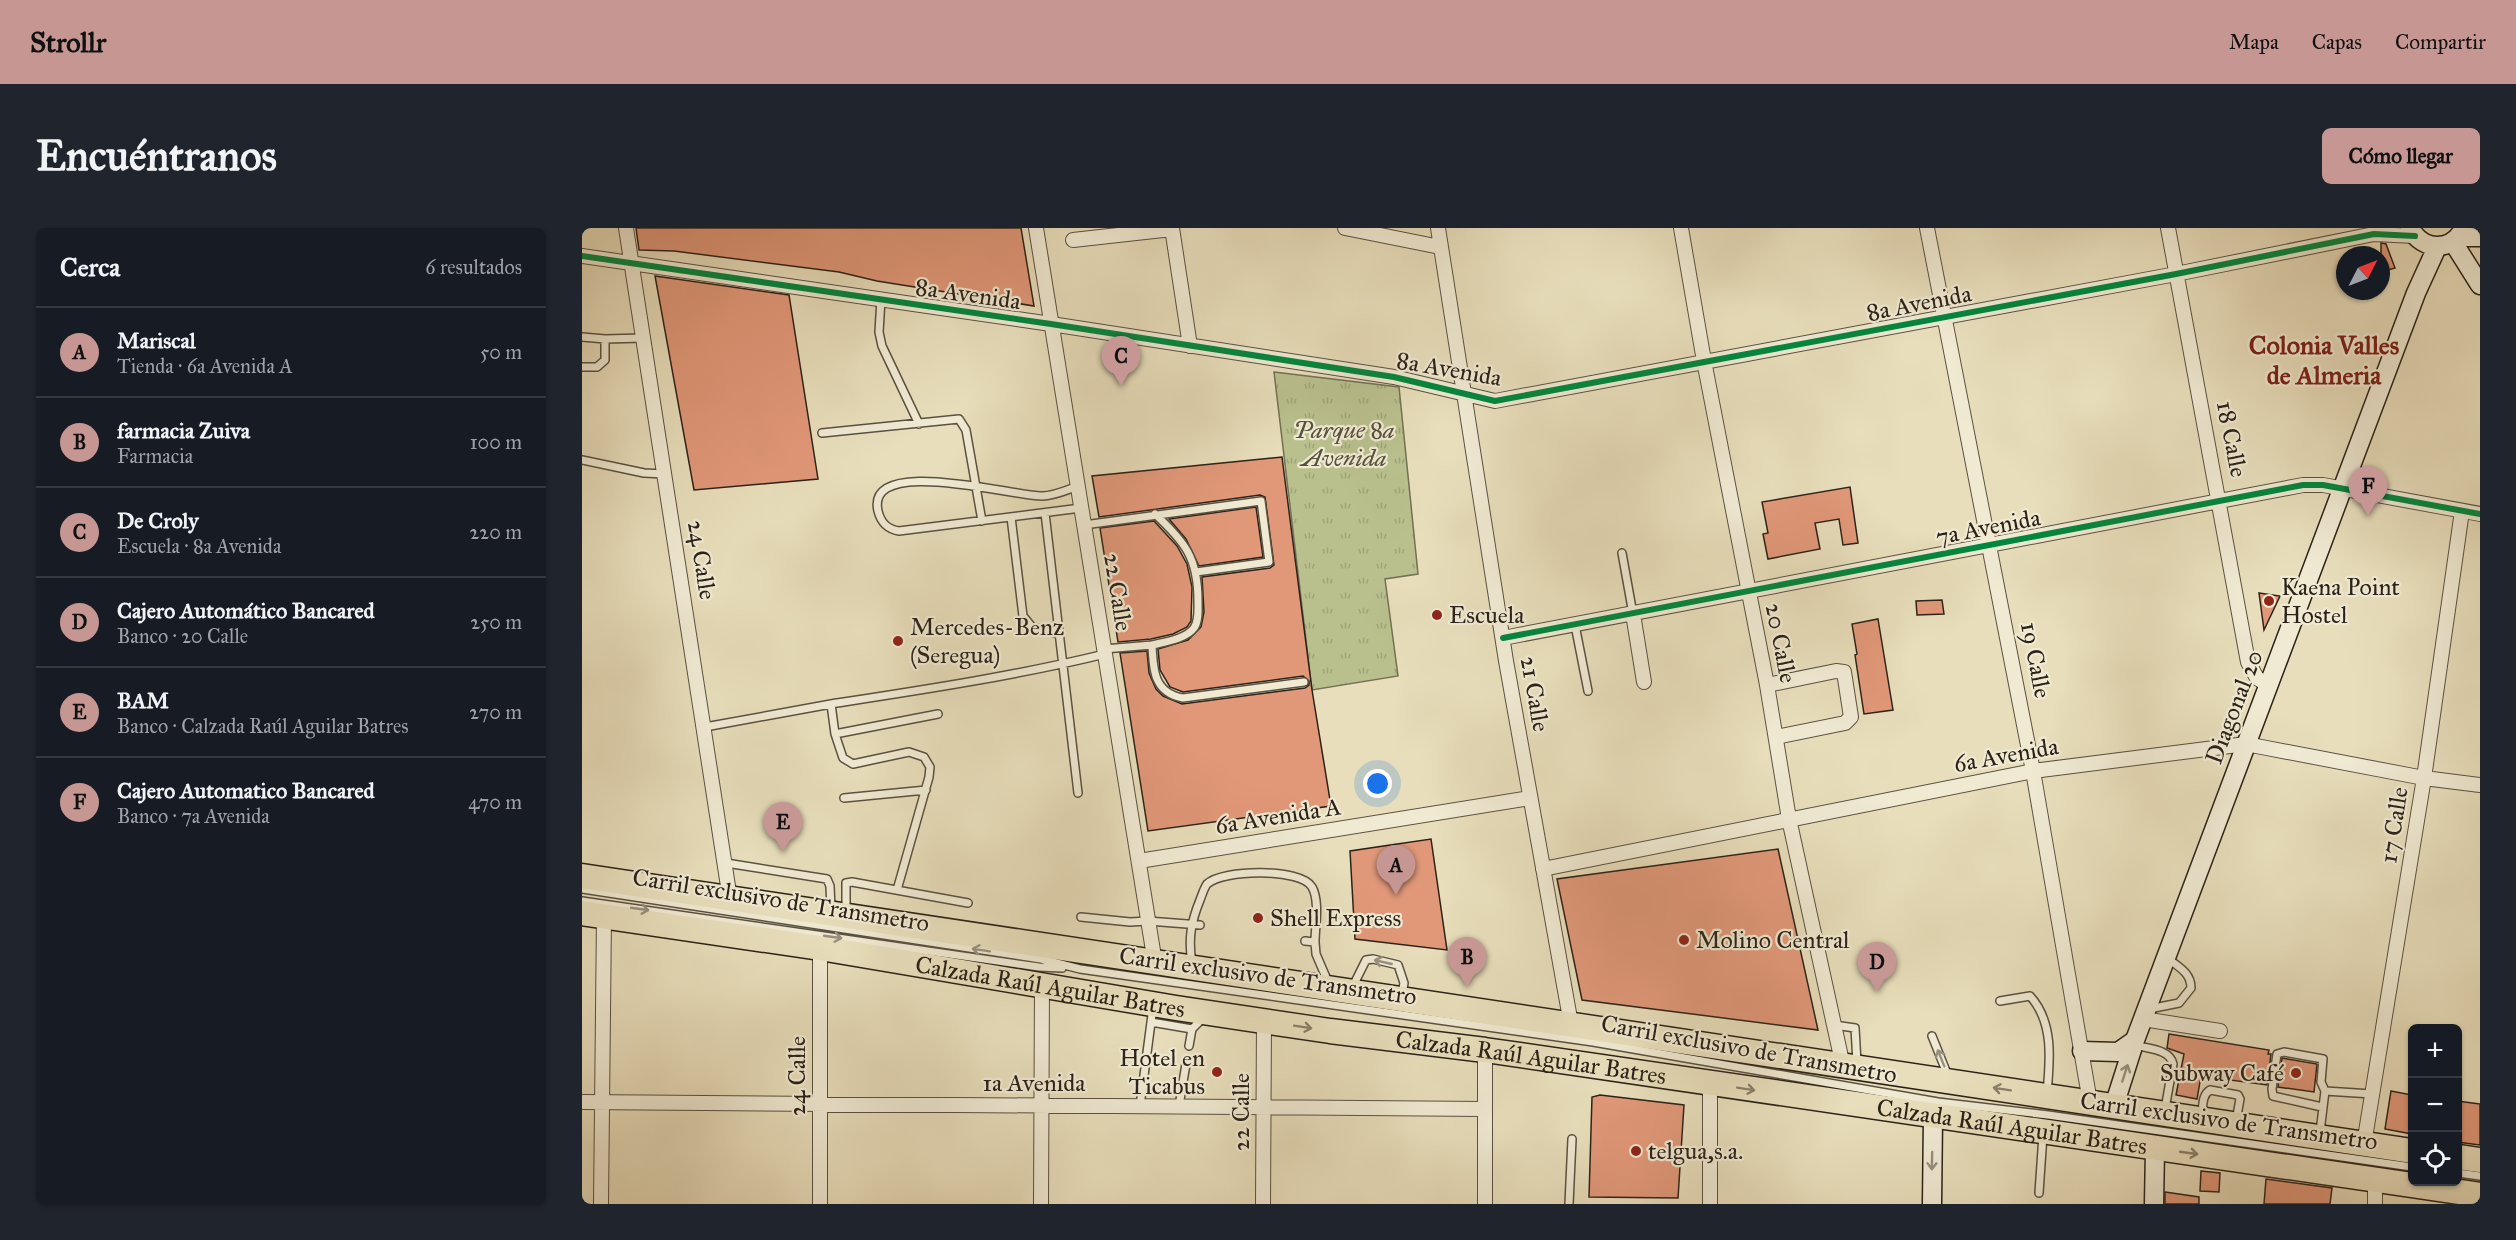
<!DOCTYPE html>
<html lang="es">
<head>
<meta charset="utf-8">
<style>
	:root { --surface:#171b24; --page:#20242c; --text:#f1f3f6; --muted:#9ea1a6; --line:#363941; --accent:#c59692 }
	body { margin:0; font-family:"IM FELL Great Primer",serif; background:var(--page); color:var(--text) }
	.controls { position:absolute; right:18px; bottom:18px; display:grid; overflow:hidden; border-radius:9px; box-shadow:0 2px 4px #0004 }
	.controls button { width:54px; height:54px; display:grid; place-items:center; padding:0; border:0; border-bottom:2px solid var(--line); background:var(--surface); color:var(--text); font:30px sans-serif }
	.compass { position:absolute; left:1754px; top:18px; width:54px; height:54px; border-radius:50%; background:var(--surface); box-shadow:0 2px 4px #0004; rotate:48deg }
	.you { position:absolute; left:796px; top:556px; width:21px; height:21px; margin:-15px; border:4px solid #fff; border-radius:50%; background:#1a73e8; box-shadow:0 0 0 9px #1a73e833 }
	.badge { display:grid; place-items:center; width:39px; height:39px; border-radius:50%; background:var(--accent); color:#111; font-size:20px; font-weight:700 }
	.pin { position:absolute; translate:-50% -50px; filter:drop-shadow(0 2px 3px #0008) }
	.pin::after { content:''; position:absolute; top:32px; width:21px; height:18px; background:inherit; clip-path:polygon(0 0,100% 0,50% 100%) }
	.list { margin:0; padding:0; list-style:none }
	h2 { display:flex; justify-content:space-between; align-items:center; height:78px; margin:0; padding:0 24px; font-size:26px }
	h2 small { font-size:20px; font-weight:400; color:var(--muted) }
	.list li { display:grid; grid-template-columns:39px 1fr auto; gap:18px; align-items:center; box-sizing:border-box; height:90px; padding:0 24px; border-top:2px solid var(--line) }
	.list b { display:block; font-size:22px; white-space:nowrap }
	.list p { margin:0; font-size:20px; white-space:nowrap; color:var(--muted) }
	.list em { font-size:20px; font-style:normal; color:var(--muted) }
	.icon { flex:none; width:33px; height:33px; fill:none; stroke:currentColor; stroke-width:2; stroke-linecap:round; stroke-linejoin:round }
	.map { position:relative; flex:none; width:1898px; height:976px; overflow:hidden; border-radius:9px }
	header { display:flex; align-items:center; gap:36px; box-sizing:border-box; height:84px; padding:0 30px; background:var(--accent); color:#111 }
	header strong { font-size:28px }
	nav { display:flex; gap:33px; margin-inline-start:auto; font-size:21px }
	.intro { display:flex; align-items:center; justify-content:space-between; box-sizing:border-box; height:144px; padding:0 36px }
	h1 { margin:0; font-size:42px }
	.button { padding:15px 27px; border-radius:9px; background:var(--accent); color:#111; font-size:21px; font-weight:700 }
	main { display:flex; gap:36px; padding:0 36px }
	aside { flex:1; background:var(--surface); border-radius:9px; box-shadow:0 2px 4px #0004 }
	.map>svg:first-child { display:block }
</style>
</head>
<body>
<header>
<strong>Strollr</strong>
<nav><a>Mapa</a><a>Capas</a><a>Compartir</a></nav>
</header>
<div class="intro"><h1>Encuéntranos</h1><a class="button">Cómo llegar</a></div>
<main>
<aside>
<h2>Cerca<small>6 resultados</small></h2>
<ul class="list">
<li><span class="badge">A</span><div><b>Mariscal</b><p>Tienda · 6a Avenida A</p></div><em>50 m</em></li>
<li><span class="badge">B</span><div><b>farmacia Zuiva</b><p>Farmacia</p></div><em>100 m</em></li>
<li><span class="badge">C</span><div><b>De Croly</b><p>Escuela · 8a Avenida</p></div><em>220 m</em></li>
<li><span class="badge">D</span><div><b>Cajero Automático Bancared</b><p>Banco · 20 Calle</p></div><em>250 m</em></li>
<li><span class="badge">E</span><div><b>BAM</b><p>Banco · Calzada Raúl Aguilar Batres</p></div><em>270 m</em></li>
<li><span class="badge">F</span><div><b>Cajero Automatico Bancared</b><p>Banco · 7a Avenida</p></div><em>470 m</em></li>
</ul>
</aside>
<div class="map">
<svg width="1898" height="976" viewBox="0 0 1898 976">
	<defs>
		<pattern id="grass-tufts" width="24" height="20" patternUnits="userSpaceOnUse" patternTransform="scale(1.5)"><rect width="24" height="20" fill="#b9c08e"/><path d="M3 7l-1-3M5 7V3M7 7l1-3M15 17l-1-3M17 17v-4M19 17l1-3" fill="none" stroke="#9fa57a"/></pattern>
	</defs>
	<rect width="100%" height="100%" fill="#e8debb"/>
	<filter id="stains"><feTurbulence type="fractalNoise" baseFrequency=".00333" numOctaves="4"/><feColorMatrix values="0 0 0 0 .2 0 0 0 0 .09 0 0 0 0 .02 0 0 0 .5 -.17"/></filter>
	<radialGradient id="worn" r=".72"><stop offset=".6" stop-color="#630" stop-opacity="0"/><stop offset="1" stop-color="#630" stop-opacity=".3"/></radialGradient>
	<path fill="url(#grass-tufts)" stroke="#727154" stroke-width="1.5" d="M692 144 817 159 836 346 803 351 816 448 730 462Z"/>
	<path fill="#e19879" stroke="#2b2219" stroke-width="1.5" d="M54 0H439L452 78 295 53 257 44 92 23 57 22Z
		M1799 15 1804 16 1813 40 1799 44Z
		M73 48 207 67 236 251 112 262Z
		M700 229 730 462 749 578 566 603 538 425 565 423 567 445 574 461 581 468 600 476 723 460 727 457V453L721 448 601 464 588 459 578 442 576 421 606 412 619 399 622 384 620 349 688 340 692 337 683 269 678 267 517 289 510 248Z
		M1268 259 1276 315 1261 317 1257 291 1233 295 1238 321 1186 331 1181 306 1186 305 1180 274Z
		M674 279 681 329 617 338 604 311 587 291Z
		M572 293 595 318 605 336 610 359 609 393 605 399 591 406 569 411 536 414 518 300Z
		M1677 365 1698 368 1682 402Z
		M1360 372 1362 386 1335 387 1334 373Z
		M1296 391 1311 482 1282 486 1273 427 1275 426 1270 396Z
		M849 611 865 722 773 711 768 623Z
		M1196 621 1236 802 1000 772 975 651Z
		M1587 806 1687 822 1686 826H1689L1685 857 1619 848 1615 871 1594 867 1602 826 1585 820Z
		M1700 830 1735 836 1732 864 1696 859Z
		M1809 863 1830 867V906L1803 901Z
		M1018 867 1102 877 1096 970 1007 969 1010 869Z
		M1875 873 1898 876V917L1875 914Z
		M1619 943 1638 945 1637 964 1618 963Z
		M1684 951 1750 960 1748 976H1682Z
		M1583 964 1617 969V976H1583Z"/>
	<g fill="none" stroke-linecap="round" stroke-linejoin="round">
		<defs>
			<path id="lane" d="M299 71 297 104 300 118 337 196
				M0 109 23 111 61 110
				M0 139H15L23 132V111
				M240 205 377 191 384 202 400 293
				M0 232 62 245 83 246
				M496 258C485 262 472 268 460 268 435 269 283 226 296 283 299 295 305 301 317 303L499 280
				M463 285 496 565
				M573 286C603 314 616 330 616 373 616 382 617 393 612 400 604 411 582 414 570 417 571 442 572 465 601 470L722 454
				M429 289 441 388 450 399 477 406
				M502 297 679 273 687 334 614 344
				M1040 325 1051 386
				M993 397 1006 463
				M522 421 570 417
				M123 499 249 476
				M253 506 356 486
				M262 570 344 562
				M144 635 245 651 248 658 249 681
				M0 661 459 731 498 741 1011 814 1356 874 1466 887 1830 939
				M315 662 347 549 348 539 342 529 327 524 271 536 261 530 253 506 249 476C340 462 433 448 523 426
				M0 673 457 739 480 740
				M264 682V655L270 654 386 675
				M499 689 548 694 566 693 618 697
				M723 713 733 714 734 726 746 754
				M610 735C606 711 609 694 618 672 620 667 622 660 625 656 641 641 719 640 730 659 738 673 733 699 733 714
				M770 760 784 732 791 731 816 737 822 755 820 766
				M1418 773 1448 768C1472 794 1468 833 1465 865
				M1567 781 1597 775 1609 760C1609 745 1597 739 1585 730
				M569 794 610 801
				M1252 797 1273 800 1275 835
				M1350 808 1366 848
				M1553 817C1566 821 1588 821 1591 836L1583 881
				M607 818 610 801 621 790
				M558 878 571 779
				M597 878 604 836
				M1740 879 1691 868 1690 861 1695 826 1702 824 1741 831 1739 854 1743 863
				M1620 886C1621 877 1620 867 1628 862L1656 867 1658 871 1654 893
				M1738 904 1743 863 1790 866
				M1876 945 1898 948
				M1457 965 1461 907
				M987 976 990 911"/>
			<path id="street" d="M44 0 148 671
				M454 0 573 735
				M590 0 608 118
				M763 0 858 19
				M856 0 924 433 989 796
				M1099 0 1122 133 1185 457 1207 591 1261 838
				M1345 0 1451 543 1508 874
				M1586 0 1666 434 1675 450 1686 457
				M491 12 590 1
				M0 28 469 96 812 149 913 173 1594 46 1792 6 1833 8
				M1051 386 1062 454
				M921 410 1721 257H1741L1898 286
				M1185 457 1254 443 1262 444 1269 489 1263 495 1194 509
				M557 633 948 570
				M961 641 1451 543 1664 516 1842 550 1898 557
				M1561 791 1638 803
				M903 822V976
				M0 874 903 881
				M1782 916 1842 550 1880 283
				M19 976 22 688
				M238 976V720
				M459 976 460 757
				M681 976 682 793
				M1128 976V855
				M1793 976V951"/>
			<path id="secondary" d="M1828 0C1841 24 1870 24 1882 0
				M1877 9H1898
				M1871 14 1898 57
				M1500 823 1536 824 1553 812
				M1532 878 1553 812 1834 65 1855 19
				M1350 976 1351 889
				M1572 976 1573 921"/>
			<g id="highway">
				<path d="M0 648 1830 923"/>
				<path id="s1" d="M0 685 238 720 594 780 748 803 903 822 1898 967"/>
				<path d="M1876 929 1898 932"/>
			</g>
		</defs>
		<use href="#lane" stroke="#5a5142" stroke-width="10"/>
		<use href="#street" stroke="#5a5142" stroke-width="16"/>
		<use href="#secondary" stroke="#2b2219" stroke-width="21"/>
		<use href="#highway" stroke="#2b2219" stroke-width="27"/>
		<use href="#lane" stroke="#f0ead3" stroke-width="7"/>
		<use href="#street" stroke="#f0ead3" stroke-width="14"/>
		<use href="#secondary" stroke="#f0ead3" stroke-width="18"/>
		<use href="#highway" stroke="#e8debb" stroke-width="24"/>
		<defs>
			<path id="cycleway" d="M0 28 469 96 812 149 913 173 1594 46 1792 6 1833 8
				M921 410 1721 257H1741L1898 286"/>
		</defs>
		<use href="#cycleway" stroke="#f0ead3" stroke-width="10"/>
		<use href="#cycleway" stroke="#00873e" stroke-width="6"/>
	</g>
	<defs><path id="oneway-shaft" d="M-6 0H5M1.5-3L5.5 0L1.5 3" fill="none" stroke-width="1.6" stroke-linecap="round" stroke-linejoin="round" transform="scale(1.5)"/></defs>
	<g stroke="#97907f">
		<use href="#oneway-shaft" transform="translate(58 681) rotate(8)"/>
		<use href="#oneway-shaft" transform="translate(251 709) rotate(8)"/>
		<use href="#oneway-shaft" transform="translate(399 722) rotate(-171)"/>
		<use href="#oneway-shaft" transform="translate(801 734) rotate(-167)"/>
		<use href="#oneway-shaft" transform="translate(1359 830) rotate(-112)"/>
		<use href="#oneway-shaft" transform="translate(1543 845) rotate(-72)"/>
		<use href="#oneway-shaft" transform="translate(1350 933) rotate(91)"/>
	</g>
	<g stroke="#8a806a">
		<use href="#oneway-shaft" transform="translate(721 799) rotate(9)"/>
		<use href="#oneway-shaft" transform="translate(1164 861) rotate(9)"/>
		<use href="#oneway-shaft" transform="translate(1420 861) rotate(-171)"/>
		<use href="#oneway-shaft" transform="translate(1607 925) rotate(8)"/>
	</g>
	<g fill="#8f2418" stroke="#f0ead3" stroke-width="2">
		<circle cx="1687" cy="373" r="6"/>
		<circle cx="855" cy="387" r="6"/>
		<circle cx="316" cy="413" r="6"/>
		<circle cx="676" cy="690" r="6"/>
		<circle cx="1102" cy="712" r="6"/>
		<circle cx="635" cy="844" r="6"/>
		<circle cx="1714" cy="845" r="6"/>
		<circle cx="1054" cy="923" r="6"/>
	</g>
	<g text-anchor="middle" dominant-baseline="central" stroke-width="4.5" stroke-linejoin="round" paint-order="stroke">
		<g font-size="24" fill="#2b2219" stroke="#f0ead3">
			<text transform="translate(386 66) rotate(8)">8a Avenida</text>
			<text transform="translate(1337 75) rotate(-11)">8a Avenida</text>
			<text transform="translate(867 141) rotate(10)">8a Avenida</text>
			<text transform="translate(1650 211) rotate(79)">18 Calle</text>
			<text transform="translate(1406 299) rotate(-11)">7a Avenida</text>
			<text transform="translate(120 332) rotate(81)">24 Calle</text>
			<text transform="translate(536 364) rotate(81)">22 Calle</text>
			<text transform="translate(1199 415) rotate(79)">20 Calle</text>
			<text transform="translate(1454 432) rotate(79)">19 Calle</text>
			<text transform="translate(953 466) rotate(80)">21 Calle</text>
			<text transform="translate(1652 479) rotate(-69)">Diagonal 20</text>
			<text transform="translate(1424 527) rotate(-10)">6a Avenida</text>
			<text transform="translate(696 588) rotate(-9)">6a Avenida A</text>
			<text transform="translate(1812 597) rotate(-81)">17 Calle</text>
			<text transform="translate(199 672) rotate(9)">Carril exclusivo de Transmetro</text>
			<text transform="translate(686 748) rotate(8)">Carril exclusivo de Transmetro</text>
			<text stroke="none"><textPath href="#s1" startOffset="474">Calzada Raúl Aguilar Batres</textPath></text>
			<text transform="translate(1167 821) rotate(10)">Carril exclusivo de Transmetro</text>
			<text stroke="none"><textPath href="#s1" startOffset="960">Calzada Raúl Aguilar Batres</textPath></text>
			<text transform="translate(215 848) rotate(-90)">24 Calle</text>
			<text x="452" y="855">1a Avenida</text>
			<text transform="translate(659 884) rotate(-90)">22 Calle</text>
			<text transform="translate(1647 893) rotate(8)">Carril exclusivo de Transmetro</text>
			<text stroke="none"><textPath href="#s1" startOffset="1446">Calzada Raúl Aguilar Batres</textPath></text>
		</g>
		<g font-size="24" font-style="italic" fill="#56513c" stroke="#f0ead3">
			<text x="762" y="202">Parque 8a<tspan x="762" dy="28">Avenida</tspan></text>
		</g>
		<g font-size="24" fill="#2b2219" stroke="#f0ead3" text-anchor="start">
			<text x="1699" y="359">Kaena Point<tspan x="1699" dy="28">Hostel</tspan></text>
			<text x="867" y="387">Escuela</text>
			<text x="328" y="399">Mercedes-Benz<tspan x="328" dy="28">(Seregua)</tspan></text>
			<text x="688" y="690">Shell Express</text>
			<text x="1114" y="712">Molino Central</text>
			<text x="623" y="830" text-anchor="end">Hotel en<tspan x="623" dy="28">Ticabus</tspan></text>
			<text x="1702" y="845" text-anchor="end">Subway Café</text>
			<text x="1066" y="923">telgua,s.a.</text>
		</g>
		<g font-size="26" font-weight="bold" fill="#7a1f14" stroke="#f0ead3">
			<text x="1742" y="117">Colonia Valles<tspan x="1742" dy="30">de Almeria</tspan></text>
		</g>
	</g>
	<rect width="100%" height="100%" filter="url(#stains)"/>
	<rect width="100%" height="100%" fill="url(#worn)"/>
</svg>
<div class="controls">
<button>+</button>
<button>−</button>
<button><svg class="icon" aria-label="locate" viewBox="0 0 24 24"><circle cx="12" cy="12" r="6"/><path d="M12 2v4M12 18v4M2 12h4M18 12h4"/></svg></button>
</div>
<svg class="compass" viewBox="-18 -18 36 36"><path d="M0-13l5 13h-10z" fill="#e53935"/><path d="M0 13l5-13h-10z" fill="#9ea1a6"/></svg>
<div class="you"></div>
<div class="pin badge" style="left:814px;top:667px">A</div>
<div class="pin badge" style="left:885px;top:759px">B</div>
<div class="pin badge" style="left:539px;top:158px">C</div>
<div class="pin badge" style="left:1295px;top:764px">D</div>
<div class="pin badge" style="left:201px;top:624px">E</div>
<div class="pin badge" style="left:1786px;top:288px">F</div>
</div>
</main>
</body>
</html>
